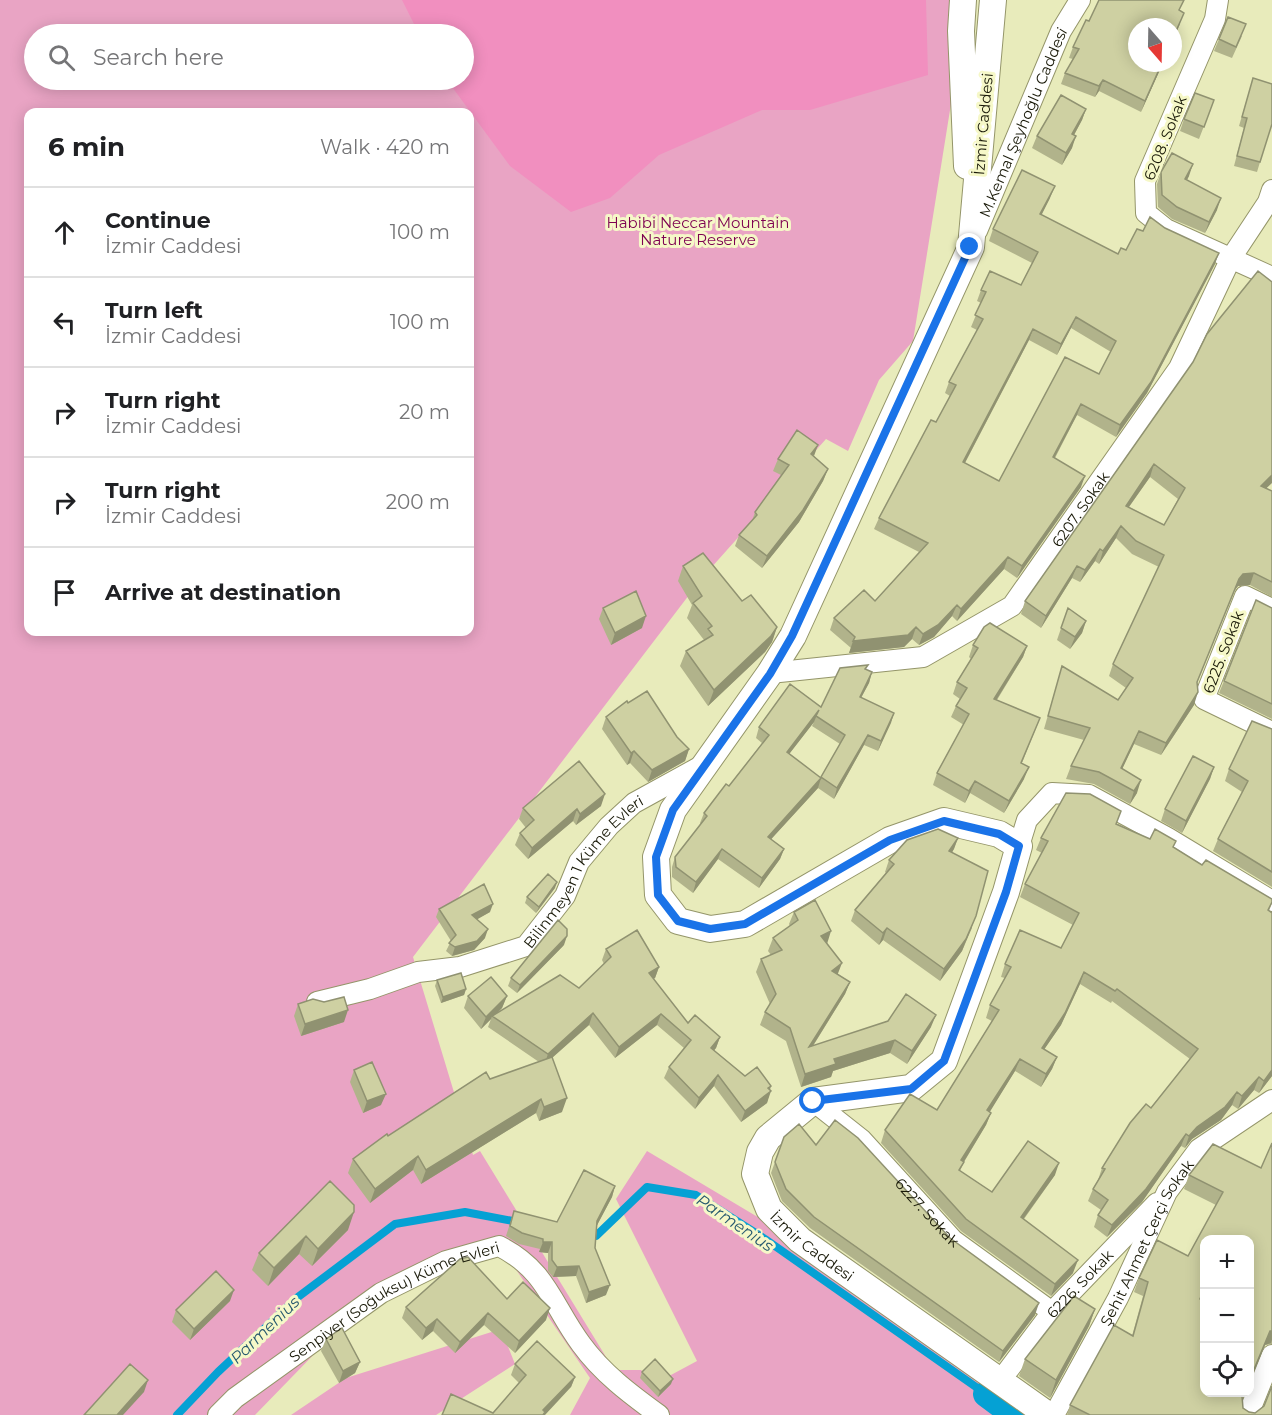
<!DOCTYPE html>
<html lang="en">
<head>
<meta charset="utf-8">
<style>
	:root { --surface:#fff; --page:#f6f6f6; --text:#202124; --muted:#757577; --line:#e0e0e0 }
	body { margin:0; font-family:Montserrat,sans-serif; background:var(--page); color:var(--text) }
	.controls { position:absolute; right:18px; bottom:18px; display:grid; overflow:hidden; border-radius:12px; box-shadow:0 3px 15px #0003 }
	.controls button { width:54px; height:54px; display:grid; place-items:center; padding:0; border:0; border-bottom:2px solid var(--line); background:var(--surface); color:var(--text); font:30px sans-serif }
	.compass { position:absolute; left:1128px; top:18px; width:54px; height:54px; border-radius:50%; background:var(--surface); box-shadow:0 3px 15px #0003; rotate:160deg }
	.stop { position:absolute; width:18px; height:18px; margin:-14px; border:4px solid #1a73e8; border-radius:50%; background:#fff }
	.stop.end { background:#1a73e8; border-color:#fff; box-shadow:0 2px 6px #0008 }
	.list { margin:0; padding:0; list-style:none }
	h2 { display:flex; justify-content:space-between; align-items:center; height:78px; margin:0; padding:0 24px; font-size:26px }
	h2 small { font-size:20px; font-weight:400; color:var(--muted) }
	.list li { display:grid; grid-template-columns:39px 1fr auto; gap:18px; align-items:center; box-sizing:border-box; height:90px; padding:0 24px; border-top:2px solid var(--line) }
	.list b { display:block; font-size:22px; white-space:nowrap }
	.list p { margin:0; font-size:20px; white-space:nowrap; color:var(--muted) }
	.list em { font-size:20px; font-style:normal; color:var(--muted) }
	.icon { flex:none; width:33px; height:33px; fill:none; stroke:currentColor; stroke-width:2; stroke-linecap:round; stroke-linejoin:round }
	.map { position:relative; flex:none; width:1272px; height:1415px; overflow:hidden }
	.search { position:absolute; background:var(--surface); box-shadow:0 3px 15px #0003; left:24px; top:24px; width:450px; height:66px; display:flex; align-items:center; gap:15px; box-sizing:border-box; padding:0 21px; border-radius:33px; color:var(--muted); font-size:22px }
	.panel { position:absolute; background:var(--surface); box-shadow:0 3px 15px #0003; left:24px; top:108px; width:450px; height:528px; border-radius:12px }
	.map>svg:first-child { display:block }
</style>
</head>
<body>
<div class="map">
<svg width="1272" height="1415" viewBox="0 0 1272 1415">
	<rect width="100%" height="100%" fill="#e8ebbb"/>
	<path fill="#e9a4c4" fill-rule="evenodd" d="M0 0H956L963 29 913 341 879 380 848 451 826 439 702 578 413 957 473 1155 480 1151 614 1370H641L656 1383 697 1361 616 1199 647 1151 783 1232 1038 1415H570L590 1378 502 1249 473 1247 382 1303 324 1344 255 1415H0ZM34 34H464V80H34ZM28 112H470V632H28Z
		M501 1329 515 1364 436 1415H291L346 1378Z"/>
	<path fill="#f18fbf" d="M402 0H926L928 75 810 110H762L659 155 610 198 571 212 510 166 447 80H464V34H419Z"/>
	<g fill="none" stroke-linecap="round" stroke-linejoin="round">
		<path stroke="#05a1d4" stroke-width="8" d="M586 1234 596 1236 647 1187 696 1195 765 1239 986 1394
			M177 1415 218 1372 298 1297 395 1224 465 1212 518 1222"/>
		<path stroke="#05a1d4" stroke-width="26" d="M986 1394 1014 1415"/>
		<defs>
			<g id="minor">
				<path d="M1218 0 1215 19 1145 181 1146 213 1166 229 1272 277"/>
				<path id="s1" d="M977 231 1061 31 1080 0"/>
				<path d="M1272 609 1245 596 1204 699 1272 732"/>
				<path id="s2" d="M770 673 923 657 1012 606 1179 368 1231 258 1268 202 1272 190"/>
				<path d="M1019 846 1027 820 1052 793 1089 795 1168 838 1272 901"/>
				<path id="s3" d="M317 1002 370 989 418 972 460 967 526 946 565 896 579 862 609 826 634 803 703 765"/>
				<path id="s4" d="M813 1101 861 1139 953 1240 1052 1312"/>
				<path id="s5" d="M1000 1381 1052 1312 1157 1203"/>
				<path id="s6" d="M218 1415 235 1398 381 1293 446 1261 499 1246C547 1270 552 1305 581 1344 602 1373 630 1394 659 1415"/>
				<path id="s7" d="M1054 1415 1118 1298 1167 1192 1199 1149 1272 1100"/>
				<path d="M1248 1415 1272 1355"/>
			</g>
			<g id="tertiary">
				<path d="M963 0 961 31 967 166"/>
				<path id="s8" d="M993 0 971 247 793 636 770 673 673 810 656 857 658 895 678 921 710 929 745 924 890 840 944 821 999 834 1019 846 1006 892 944 1061 911 1088 813 1101 768 1138 760 1152 755 1174 769 1209 800 1240 1048 1415"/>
			</g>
		</defs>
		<use href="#minor" stroke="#949569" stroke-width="22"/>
		<use href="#tertiary" stroke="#949569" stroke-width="28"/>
		<use href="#minor" stroke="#fff" stroke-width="20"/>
		<use href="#tertiary" stroke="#fff" stroke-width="26"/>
	</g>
	<path fill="#b1b38b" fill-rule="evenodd" d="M1180 11V24L1141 112 1099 91 1095 97 1061 84 1065 73 1073 59 1069 58 1073 47Z
		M1242 36 1232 58 1214 51 1219 39Z
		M1253 78 1260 162 1257 172 1234 166 1244 128 1239 126Z
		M1214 100 1199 139 1180 131 1184 119Z
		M1086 109 1082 120 1074 135 1072 148 1062 165 1032 148 1037 136Z
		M1161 172 1189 176 1187 180 1217 210 1205 233 1172 219 1158 207 1157 184Z
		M1050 198 1041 215 1118 254 1126 250 1215 264 1147 393 1116 437 1077 415 1055 458 1081 487 1017 578 1004 569 957 621 952 616 934 637 919 645 912 639 904 647 849 653 851 648 830 630 834 618 875 601 919 552 874 529 879 518 936 422 950 396 945 393 949 382 977 330 971 327 981 303 977 301 981 290 1021 285 1032 263 989 241 993 229ZM1071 328 1111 352 1099 374 999 481 965 463 1029 340 1057 355Z
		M1193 362 1266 489 1272 491V597L1250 585 1238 586 1234 591 1197 683 1194 705 1161 755 1134 744 1122 769 1137 793 1130 804 1094 784 1066 779 1071 766 1084 740 1044 729 1062 666 1118 700 1126 688 1109 676 1113 664 1159 567 1132 554 1116 538 1099 564 1095 561 1080 582 1072 578 1041 628 1021 614 1025 601ZM1150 477 1178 499 1164 525 1129 507Z
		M814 456 828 469 823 481 799 522 762 568 735 546 739 535 752 521 755 512 781 475 773 471 778 459Z
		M683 566 742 601 777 627 772 642 765 652 708 706 680 666 686 651 704 640 687 618 692 605 678 581Z
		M603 608 642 628 611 645 599 619Z
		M1068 608 1086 621 1082 633 1070 649 1057 640Z
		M1272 608V719L1219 693 1224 681Z
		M973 645 1027 646 1023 657 997 700 1040 718 1022 763 1024 779 1004 813 970 793 965 803 933 785 937 773 964 725 951 717 956 706 960 699 953 694 957 682 971 659 969 657Z
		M867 670 872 672 869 683 861 698 894 713 878 751 864 745 834 799 818 788 771 839 784 849 780 859 759 888 718 859 693 893 672 877V867L675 857 701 824 700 823 704 813 729 786 762 743 756 738 759 727 821 707ZM814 722 812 726 840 744 821 778 789 754Z
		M628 703 677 737 689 749 685 761 648 782 630 763 627 765 602 729 606 717Z
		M1272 729V887L1213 851 1218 839 1242 792 1225 781 1229 769Z
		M1214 767 1210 779 1182 833 1161 821 1165 809Z
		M601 806 576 825 573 821 528 859 515 845 520 833 526 828 519 819 523 808Z
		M1117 824 1150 839 1174 847 1202 865 1272 899V903L1269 911 1272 1076 1259 1093 1254 1090 1238 1109 1232 1105 1221 1120 1192 1139 1185 1148 1181 1146 1142 1202 1107 1237 1094 1227 1098 1215 1101 1210 1088 1201 1093 1189 1098 1180 1102 1168 1190 1059 1112 1001 1111 1003 1080 984 1061 1025 1044 1049 1057 1057 1052 1069 1041 1087 1015 1071 989 1112 991 1113 986 1125 964 1162 960 1171 992 1192 1055 1175 1024 1219 1073 1273 1051 1296 961 1231 881 1143 885 1130 937 1110 992 1021 986 1018 990 1005 1005 978 1001 977 1005 964 1061 948 1073 925 1020 897 1025 884 1042 853 1036 850 1041 838Z
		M958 838 952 853 972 928 962 951 940 981 883 940 879 945 851 921 855 910 886 873 885 872 889 860Z
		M555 888 536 913 525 903 527 897Z
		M439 909 490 912 477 919 485 938 474 950 452 956 446 951 451 941 436 917Z
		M794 912 827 944 838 974 850 982 845 994 813 1046 931 1027 907 1064 890 1053 833 1071 831 1077 801 1087 786 1041 760 1025 765 1012 770 1004 756 972 761 959 771 955 768 951 773 938 790 926 789 924Z
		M564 945 517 993 508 986 511 978Z
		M606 949 659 967 655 978 653 979 688 1023 720 1037 716 1048 714 1050 745 1076 770 1090 767 1103 741 1122 714 1086 695 1109 664 1078 669 1067 684 1048 657 1025 615 1058 589 1025 552 1058 562 1112 539 1121 536 1113 421 1184 413 1170 370 1203 348 1173 353 1159 388 1136 490 1079 539 1062 488 1027 491 1019 481 1029 464 1008 468 996H507L502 1008 497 1013 579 988 604 964 602 960Z
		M437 980 466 989 464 995 441 1003 435 986Z
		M298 1004 344 1022 301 1036 294 1016Z
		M354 1070 381 1105 363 1113 350 1082Z
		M784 1137 816 1145 1035 1315 999 1362 810 1228 782 1201 771 1173Z
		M1272 1143V1344L1265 1345 1250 1381V1239H1204V1294L1201 1300 1242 1398 1243 1408 1249 1412 1272 1415H1067L1070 1405 1132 1336 1143 1296 1134 1292 1139 1278 1188 1256 1216 1205 1184 1189 1189 1175 1261 1168Z
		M330 1181 348 1230 312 1266 299 1254 268 1286 252 1270 259 1253Z
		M615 1186 612 1197 597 1225 595 1248 606 1295 586 1303 576 1276 553 1277 548 1271V1253L539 1252 540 1249 519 1244 506 1236 514 1211 557 1222Z
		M507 1299 546 1320 515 1353 484 1325 455 1353 433 1331 422 1340 402 1318 406 1307Z
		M230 1301 190 1340 172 1322 176 1310Z
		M1095 1309 1089 1326 1050 1398 1019 1376 1025 1359Z
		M326 1339 360 1362 355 1373 339 1383 321 1351Z
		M515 1364 575 1377 571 1387 493 1413 519 1383 511 1375Z
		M642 1372 671 1384 658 1397 640 1378Z"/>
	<path fill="#909271" d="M1162 63H1163L1141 112 1145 101Z
		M1103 80 1099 91 1095 97 1099 86Z
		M1086 109 1082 120 1068 146 1072 134Z
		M1076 136 1072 148 1062 165 1066 153Z
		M1193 164 1189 176 1181 191 1185 179Z
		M1055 186 1050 198 1036 226 1040 214Z
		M1221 198 1217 210 1205 233 1209 222Z
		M1219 253 1215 264 1147 393 1116 437 1120 425Z
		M1076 317 1071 328 1057 355 1061 344Z
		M1033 329 1029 340 959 474 963 462Z
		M1081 404 1077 415 1049 468 1053 457Z
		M818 445 814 456 811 454Z
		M1154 464 1150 477 1121 518 1126 506Z
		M828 469 823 481 799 522 762 568 767 556Z
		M1272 475V483L1256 498 1261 486Z
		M1085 476 1081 487 1017 578 1022 566Z
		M1121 526 1116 538 1099 564 1103 551Z
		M1100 549 1095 561 1080 582 1085 570Z
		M1008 557 1004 569 957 621 961 609Z
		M1077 566 1072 578 1041 628 1046 616Z
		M1254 573 1250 585 1238 586 1234 591 1239 579 1243 574Z
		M957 605 952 616 934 637 919 645 923 634Z
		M646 616 642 628 611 645 615 633Z
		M1086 621 1082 633 1070 649 1075 637Z
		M777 627 772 642 765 652 708 706 714 690Z
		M916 627 912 639 904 647 849 653 853 641Z
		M1027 646 1023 657 990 710 994 699Z
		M872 672 869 683 856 707 860 697Z
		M1198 692 1194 705 1161 755 1166 743Z
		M819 710 814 722 783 762 787 752Z
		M894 713 891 723 878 751 881 741Z
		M1139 731 1134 744 1117 780 1121 768Z
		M868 735 864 745 834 799 837 788Z
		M689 749 685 761 648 782 652 770Z
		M634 751 630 763 627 765 631 753Z
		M1029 767 1024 779 1004 813 1009 801Z
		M1214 767 1210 779 1182 833 1186 821Z
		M821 778 818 788 764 847 768 837Z
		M1141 780 1137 793 1130 804 1134 791Z
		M975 781 970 793 965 803 969 791Z
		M605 794 601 806 576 825 580 814Z
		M577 809 573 821 528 859 532 848Z
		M958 838 954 849 945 863 949 851Z
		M722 849 718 859 693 893 696 882Z
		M784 849 780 859 759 888 762 878Z
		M557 882 555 888 536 913 539 907Z
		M493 904 490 912 469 924 472 915Z
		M976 916 962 951 940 981 944 969Z
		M887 928 883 940 879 945 883 933Z
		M488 929 485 938 474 950 452 956 455 947Z
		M831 931 827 944 821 936Z
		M567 936 564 945 517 993 520 985Z
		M842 963 837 976 832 971Z
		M659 967 655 978 644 984 649 973Z
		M1084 972 1080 984 1061 1025 1037 1060 1042 1048Z
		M850 982 845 994 804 1060 809 1047Z
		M466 989 464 995 441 1003 443 997Z
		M507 996 502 1008 493 1017 492 1016 491 1019 481 1029 486 1017Z
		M348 1010 344 1022 301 1036 305 1024Z
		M593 1013 589 1025 544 1065 548 1054Z
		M661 1014 657 1025 615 1058 619 1047Z
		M936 1015 931 1027 907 1064 912 1051Z
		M720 1037 716 1048 707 1059 711 1048Z
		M895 1040 890 1053 833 1071 831 1077 801 1087 805 1074 834 1059Z
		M1057 1057 1052 1069 1041 1087 1046 1074Z
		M1020 1059 1015 1071 983 1123 987 1110Z
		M1272 1070V1076L1259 1093 1264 1081Z
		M718 1075 714 1086 695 1109 699 1098Z
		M1259 1077 1254 1090 1238 1109 1242 1096Z
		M771 1086 769 1093 771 1091 767 1103 741 1122 745 1111 768 1088Z
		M1237 1092 1232 1105 1221 1120 1192 1139 1185 1148 1189 1136 1197 1127Z
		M386 1094 381 1105 363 1113 367 1101Z
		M567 1098 562 1112 539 1121 544 1107Z
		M541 1099 536 1113 421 1184 426 1170Z
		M991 1113 986 1125 957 1173 961 1160Z
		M1186 1134 1181 1146 1142 1202 1107 1237 1112 1225Z
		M418 1156 413 1170 370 1203 375 1189Z
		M1059 1163 1055 1175 1016 1229 1021 1217Z
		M615 1186 612 1197 594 1231 597 1221Z
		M354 1212 348 1230 312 1266 318 1249Z
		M306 1236 299 1254 268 1286 274 1268Z
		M543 1242H552L548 1253 539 1252Z
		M1078 1260 1073 1273 1051 1296 1055 1284Z
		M579 1266 576 1276 553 1277 557 1267Z
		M610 1285 606 1295 586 1303 589 1292Z
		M234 1290 230 1301 190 1340 194 1329Z
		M1204 1290V1294L1195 1313 1200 1299Z
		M1039 1303 1035 1315 999 1362 1003 1351Z
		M550 1308 546 1320 515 1353 519 1341Z
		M1095 1309 1089 1326 1050 1398 1056 1380Z
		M488 1313 484 1325 455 1353 460 1342Z
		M437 1319 433 1331 422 1340 426 1328Z
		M1270 1331H1272V1340L1271 1343 1265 1345 1250 1381V1379Z
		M360 1362 355 1373 339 1383 343 1371Z
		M575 1377 571 1387 545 1415H542L543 1410Z
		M673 1379 671 1384 658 1397 660 1391Z
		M148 1380 144 1392 123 1415H117Z"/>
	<path fill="#ced0a2" stroke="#909271" stroke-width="1.5" fill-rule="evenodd" d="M1099 0H1184L1179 10 1184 13 1173 38V27H1137V63H1162L1145 101 1103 80 1099 86 1065 73 1079 49 1073 47 1086 20 1089 21Z
		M1228 17 1246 24 1236 47 1219 39Z
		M1253 78 1272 84V124L1260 162 1237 156 1247 118 1242 117Z
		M1195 93 1214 100 1204 127 1184 119Z
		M1061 95 1086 109 1072 134 1076 136 1066 153 1037 136Z
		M1172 153 1193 164 1185 179 1221 198 1209 222 1177 207 1162 195 1161 172Z
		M1022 170 1055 186 1040 214 1118 254 1121 248 1126 250 1137 229 1143 231 1150 217 1165 228 1219 253 1151 382 1120 425 1081 404 1053 457 1085 476 1022 566 1008 557 961 609 957 605 938 625 923 634 916 627 908 635 853 641 855 637 834 618 864 590 875 601 928 543 879 518 931 420 936 422 956 385 949 382 983 319 975 315 986 292 981 290 990 271 1021 285 1038 252 993 229ZM1076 317 1116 341 1099 374 1065 357 999 481 963 462 1033 329 1061 344Z
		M1258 271 1272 282V475L1261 486 1272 491V582L1254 573 1243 574 1239 579 1197 682 1198 692 1166 743 1139 731 1121 768 1141 780 1134 791 1099 772 1071 766 1090 728 1048 716 1062 666 1118 700 1133 678 1113 664 1164 555 1136 541 1121 526 1103 551 1100 549 1085 570 1077 566 1046 616 1025 601 1193 362 1207 334ZM1154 464 1185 488 1164 525 1126 506Z
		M797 430 818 445 811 454 828 469 803 510 767 556 739 535 757 515 755 512 789 465 778 459Z
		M703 553 742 601 751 595 777 627 771 636 714 690 686 651 713 635 708 629 712 626 693 603 702 596 683 566Z
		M636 591 646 616 615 633 603 608Z
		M1256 600 1272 608V704L1224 681Z
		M1068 608 1086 621 1075 637 1061 628Z
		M990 623 1027 646 994 699 1040 718 1021 763 1029 767 1009 801 975 781 969 791 937 773 969 714 956 706 967 688 957 682 978 648 973 645 984 627Z
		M868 665 865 669 872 672 860 697 894 713 881 741 868 735 837 788 821 777 845 735 816 716 819 710 787 752 821 778 768 837 784 849 762 878 722 849 696 882 676 867 675 857 707 816 704 813 726 784 729 786 769 735 759 727 790 684 821 707 840 668Z
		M647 691 677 737 689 749 652 770 634 751 631 753 606 717 627 701 628 703Z
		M1252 721 1272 729V872L1218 839 1248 781 1229 769Z
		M1193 756 1214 767 1186 821 1165 809Z
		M579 761 605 794 580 814 577 809 532 848 520 833 534 820 523 808Z
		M1066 793 1090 794 1121 811 1116 824 1150 839 1155 829 1176 841 1173 847 1202 865 1206 860 1272 899V902L1268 910 1272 913V1070L1264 1081 1259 1077 1242 1096 1237 1092 1225 1107 1197 1127 1189 1136 1186 1134 1146 1189 1112 1225 1098 1215 1108 1200 1093 1189 1105 1169 1102 1168 1130 1123 1146 1104 1151 1108 1198 1049 1117 989 1115 991 1084 972 1065 1013 1042 1048 1057 1057 1046 1074 1020 1059 987 1110 991 1113 961 1160 964 1162 959 1170 992 1192 1028 1141 1059 1163 1021 1217 1078 1260 1055 1284 966 1219 885 1130 910 1094 937 1110 999 1010 990 1005 1011 967 1005 964 1020 930 1061 948 1079 913 1025 884 1048 841 1041 838Z
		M938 829 958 838 949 851 988 871 976 916 966 939 944 969 887 928 883 933 855 910 894 864 889 860 907 840Z
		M548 874 557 882 539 907 527 897Z
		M484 884 493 904 472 915 488 929 477 941 455 947 449 943 456 935 439 909Z
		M815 900 831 931 821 936 842 963 832 971 850 982 809 1047 888 1021 906 994 936 1015 912 1051 895 1040 834 1059 836 1064 805 1074 790 1028 765 1012 776 994 761 959 782 950 773 938 798 920 794 912Z
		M558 920 567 929V936L520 985 511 978Z
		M637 930 659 967 649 973 688 1023 695 1015 720 1037 711 1048 745 1076 757 1067 771 1086 768 1088 771 1091 745 1111 718 1075 699 1098 669 1067 691 1040 661 1014 619 1047 593 1013 548 1054 492 1016 560 975 579 988 611 957 606 949Z
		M461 973 466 989 443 997 437 980Z
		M491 977 507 996 486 1017 468 996Z
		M344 997 348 1010 305 1024 298 1004 313 999 324 1002Z
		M552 1057 567 1098 544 1107 541 1099 426 1170 418 1156 375 1189 353 1159 387 1134 388 1136 486 1072 490 1079Z
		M372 1062 386 1094 367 1101 354 1070Z
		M835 1120 858 1138 950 1238 1039 1303 1003 1351 814 1217 786 1189 775 1162 784 1137 799 1124 816 1145Z
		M1272 1143V1331H1270L1250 1379V1283L1252 1279 1250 1277V1239H1204V1290L1200 1299 1204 1301V1392H1244L1242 1396 1243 1408 1249 1412 1255 1413 1264 1406 1272 1386V1415H1090L1070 1405 1114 1325 1133 1336 1148 1282 1139 1278 1157 1240 1188 1256 1223 1192 1189 1175 1213 1144 1261 1168Z
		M584 1170 615 1186 597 1221 595 1248 610 1285 589 1292 579 1266 557 1267 552 1260V1242H543V1239L522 1233 510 1226 514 1211 557 1222Z
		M330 1181 354 1205V1212L318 1249 306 1236 274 1268 259 1253Z
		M468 1257 507 1299 523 1282 550 1308 519 1341 488 1313 460 1342 437 1319 426 1328 406 1307 460 1259Z
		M216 1271 234 1290 194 1329 176 1310Z
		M1074 1296 1095 1309 1056 1380 1025 1359Z
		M342 1328 360 1362 343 1371 326 1339Z
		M537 1341 575 1377 543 1410 545 1412 543 1415H442L451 1394 493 1413 526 1375 515 1364Z
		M655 1359 673 1379 660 1391 642 1372Z
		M130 1364 148 1380 117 1415H84Z"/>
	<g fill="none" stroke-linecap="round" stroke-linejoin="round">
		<path stroke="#1a73e8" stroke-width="8" d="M813 1101 911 1089 944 1061 1006 892 1019 846 999 834 944 821 890 840 745 924 710 929 678 921 658 895 656 857 673 810 770 674 792 636 970 247"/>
	</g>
	<g text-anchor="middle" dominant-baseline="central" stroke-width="6" stroke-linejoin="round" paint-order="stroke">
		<g font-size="15" fill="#181807" stroke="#f6f8c8">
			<text stroke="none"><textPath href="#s1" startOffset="118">M.Kemal Şeyhoğlu Caddesi</textPath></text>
			<text transform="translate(983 124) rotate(-85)">İzmir Caddesi</text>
			<text transform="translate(1165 138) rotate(-68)">6208. Sokak</text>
			<text stroke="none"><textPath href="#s2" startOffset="375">6207. Sokak</textPath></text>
			<text transform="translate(1223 652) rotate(-69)">6225. Sokak</text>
			<text stroke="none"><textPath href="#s3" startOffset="312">Bilinmeyen 1 Küme Evleri</textPath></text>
			<text stroke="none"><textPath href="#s4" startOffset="160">6227. Sokak</textPath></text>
			<text stroke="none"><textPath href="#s7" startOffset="196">Şehit Ahmet Çerçi Sokak</textPath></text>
			<text stroke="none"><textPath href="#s8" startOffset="1942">İzmir Caddesi</textPath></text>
			<text stroke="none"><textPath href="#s5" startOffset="126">6226. Sokak</textPath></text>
			<text stroke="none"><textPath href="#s6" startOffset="212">Senpiyer (Soğuksu) Küme Evleri</textPath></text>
		</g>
		<g font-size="15" fill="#7d0151" stroke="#f6f8c8">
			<text x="698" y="222">Habibi Neccar Mountain<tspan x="698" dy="17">Nature Reserve</tspan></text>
		</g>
		<g font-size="16" font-style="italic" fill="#27596f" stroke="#f6f8c8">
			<text transform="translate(735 1223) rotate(34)">Parmenius</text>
			<text transform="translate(265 1330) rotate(-44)">Parmenius</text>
		</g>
	</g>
</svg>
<div class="controls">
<button>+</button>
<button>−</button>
<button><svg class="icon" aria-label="locate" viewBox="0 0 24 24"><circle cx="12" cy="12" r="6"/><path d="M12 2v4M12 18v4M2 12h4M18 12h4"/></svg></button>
</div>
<svg class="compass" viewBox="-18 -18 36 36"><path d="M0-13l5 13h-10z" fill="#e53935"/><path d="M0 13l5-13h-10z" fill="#757577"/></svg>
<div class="stop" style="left:813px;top:1101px"></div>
<div class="stop end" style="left:970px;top:247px"></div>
<div class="search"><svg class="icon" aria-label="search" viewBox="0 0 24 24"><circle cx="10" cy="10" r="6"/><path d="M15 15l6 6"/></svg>Search here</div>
<section class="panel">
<h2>6 min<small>Walk · 420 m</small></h2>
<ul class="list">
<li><svg class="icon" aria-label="ahead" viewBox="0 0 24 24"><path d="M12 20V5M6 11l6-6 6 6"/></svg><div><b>Continue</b><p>İzmir Caddesi</p></div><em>100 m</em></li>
<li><svg class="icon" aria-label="left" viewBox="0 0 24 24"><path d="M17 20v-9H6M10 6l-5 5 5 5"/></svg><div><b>Turn left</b><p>İzmir Caddesi</p></div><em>100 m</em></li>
<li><svg class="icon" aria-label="right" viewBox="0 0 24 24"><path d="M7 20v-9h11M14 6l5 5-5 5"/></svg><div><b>Turn right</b><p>İzmir Caddesi</p></div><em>20 m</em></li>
<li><svg class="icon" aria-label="right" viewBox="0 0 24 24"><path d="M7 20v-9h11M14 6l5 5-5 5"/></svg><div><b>Turn right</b><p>İzmir Caddesi</p></div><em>200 m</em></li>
<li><svg class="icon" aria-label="arrive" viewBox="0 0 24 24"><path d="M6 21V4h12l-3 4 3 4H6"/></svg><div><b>Arrive at destination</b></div></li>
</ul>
</section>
</div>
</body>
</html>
